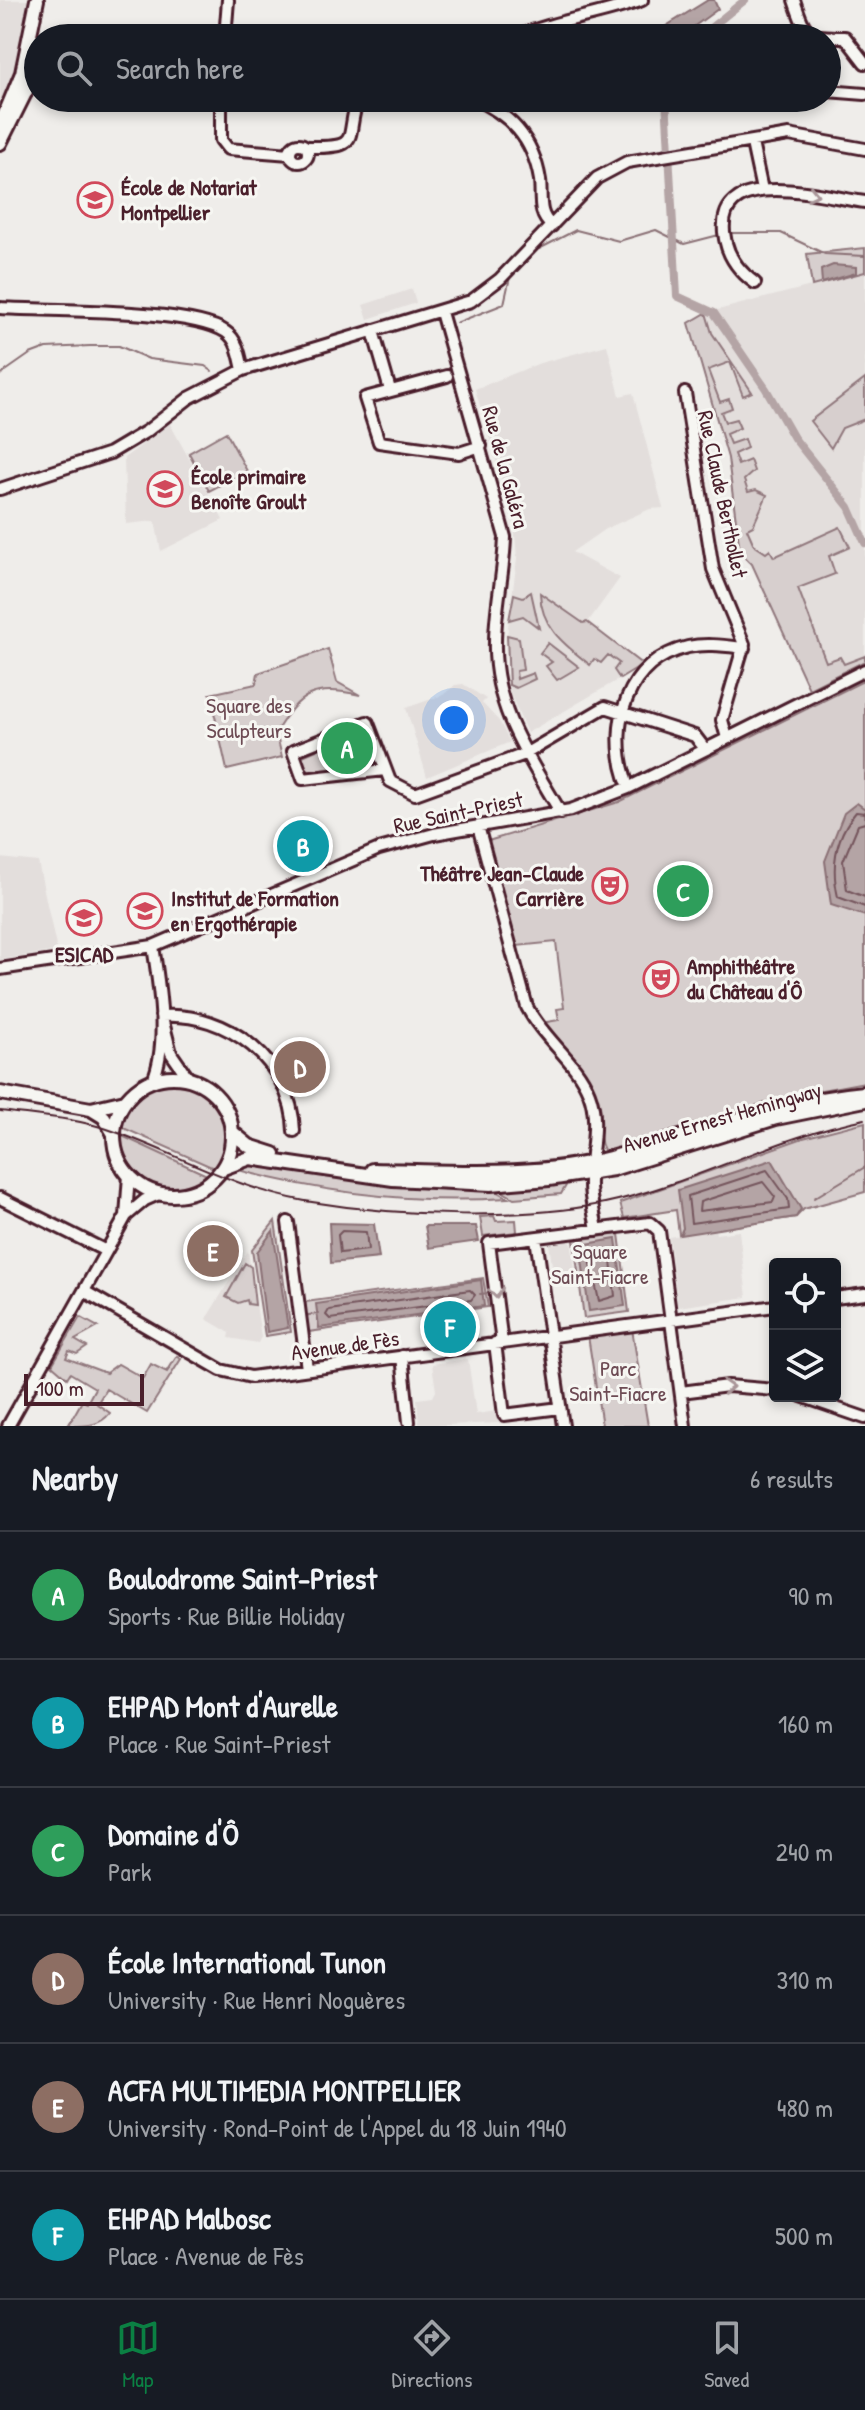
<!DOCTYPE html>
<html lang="en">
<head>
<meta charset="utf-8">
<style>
	:root { --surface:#171b24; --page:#242831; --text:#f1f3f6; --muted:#9ea1a6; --line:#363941; --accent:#0b8043 }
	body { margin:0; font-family:"Patrick Hand",sans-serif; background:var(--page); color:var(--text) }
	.controls { position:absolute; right:24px; bottom:24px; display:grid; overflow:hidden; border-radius:8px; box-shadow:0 4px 12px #0003 }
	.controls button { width:72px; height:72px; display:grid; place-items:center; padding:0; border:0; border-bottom:2px solid var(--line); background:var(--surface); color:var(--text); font:40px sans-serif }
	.scale { position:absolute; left:24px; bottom:20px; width:120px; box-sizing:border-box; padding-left:8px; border:4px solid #4a1f2b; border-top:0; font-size:22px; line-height:28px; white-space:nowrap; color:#4a1f2b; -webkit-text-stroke:6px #f6f6f2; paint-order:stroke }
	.you { position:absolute; left:454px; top:720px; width:28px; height:28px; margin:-20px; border:6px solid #fff; border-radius:50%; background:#1a73e8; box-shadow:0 0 0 12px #1a73e833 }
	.badge { display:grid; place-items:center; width:52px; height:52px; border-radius:50%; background:var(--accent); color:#fff; font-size:26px; font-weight:700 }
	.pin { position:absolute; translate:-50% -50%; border:4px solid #fff; box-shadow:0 2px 8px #0006 }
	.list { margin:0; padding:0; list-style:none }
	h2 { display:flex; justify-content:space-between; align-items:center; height:104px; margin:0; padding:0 32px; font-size:34px }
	h2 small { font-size:26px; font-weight:400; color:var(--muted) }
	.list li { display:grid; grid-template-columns:52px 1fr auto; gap:24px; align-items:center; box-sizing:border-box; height:128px; padding:0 32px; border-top:2px solid var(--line) }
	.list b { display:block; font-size:30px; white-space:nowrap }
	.list p { margin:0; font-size:26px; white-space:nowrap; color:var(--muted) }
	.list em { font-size:26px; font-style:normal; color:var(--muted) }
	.icon { flex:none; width:44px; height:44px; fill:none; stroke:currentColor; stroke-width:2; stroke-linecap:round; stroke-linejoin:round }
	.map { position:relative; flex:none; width:865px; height:1426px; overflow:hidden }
	.search { position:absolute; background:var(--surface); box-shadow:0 4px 12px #0003; left:24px; right:24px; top:24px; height:88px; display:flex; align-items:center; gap:20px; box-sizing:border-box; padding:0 28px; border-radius:44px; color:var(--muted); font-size:30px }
	.sheet { height:872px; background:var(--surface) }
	nav { display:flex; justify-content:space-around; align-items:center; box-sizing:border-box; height:112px; border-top:2px solid var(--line); background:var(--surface); font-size:22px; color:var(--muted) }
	nav a { display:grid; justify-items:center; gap:4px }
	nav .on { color:var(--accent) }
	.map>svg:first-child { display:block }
</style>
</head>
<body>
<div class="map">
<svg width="865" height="1426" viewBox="0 0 865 1426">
	<rect width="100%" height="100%" fill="#efedea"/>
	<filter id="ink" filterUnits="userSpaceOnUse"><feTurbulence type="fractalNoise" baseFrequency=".0125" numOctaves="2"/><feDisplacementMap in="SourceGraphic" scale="16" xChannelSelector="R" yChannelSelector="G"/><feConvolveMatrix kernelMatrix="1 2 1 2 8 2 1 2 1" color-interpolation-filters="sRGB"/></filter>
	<g filter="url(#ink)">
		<path fill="#e3dedc" d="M0 0H31L18 62 0 113Z
			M865 248V664L811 692 752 564 741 555 728 458 689 324 706 313 811 286 807 254Z
			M412 289 416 303 368 319 363 305Z
			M607 345 620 396 633 393 663 508 650 509 605 529 572 552 620 578 588 622 643 665 527 733 510 693 507 675V635L517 559 514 521 475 389 540 363Z
			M170 424 223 520 161 551 155 521 126 524 124 458Z
			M463 684 486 699 482 703 499 721 510 742 427 777 406 708 443 695 455 685Z
			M0 858 38 862 57 951 0 960Z
			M715 1229 716 1234 739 1231 747 1297 678 1307 669 1237Z
			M571 1241 577 1282 555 1285 549 1244Z
			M248 1251 261 1337 258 1343 229 1338 230 1333 206 1319Z
			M468 1359 476 1414 498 1411 502 1423 419 1426 417 1399 433 1397 436 1391 432 1364Z"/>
		<path fill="#d7cfce" stroke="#90777c" stroke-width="2" d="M865 248V272L812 286 807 254Z
			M706 313 712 333 752 392 743 396 730 362 708 370 720 402 729 399 732 408 721 412 725 422 736 419 740 428 726 434 730 444 744 439 747 448 734 454 738 465 750 460 754 471 744 480 748 492 756 490 767 495 753 526 747 529 754 545 766 553 770 550 774 557 840 527 850 547 829 556 835 574 798 588 826 662 840 657 844 664 865 656V661L809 689 752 564 740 552 728 458 689 323Z
			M865 379V419L842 428 831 448 810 421Z
			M226 432 247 471 209 491 189 453Z
			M531 592 539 628 523 616 509 620 514 594 523 597Z
			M540 593 583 623 587 622 643 665 620 679 614 670 619 663 608 655 601 663 594 659 590 665C565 645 541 628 540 593Z
			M507 635 519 638 523 670 516 671 517 679 533 673 535 679 516 688 509 685Z
			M548 643 579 667 557 680 546 666 552 662 540 653Z
			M328 649 337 682 360 695C314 685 300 692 276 732L282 757 227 770 210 694 256 684 258 673Z
			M865 680V1082L795 1095 613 1150H604C596 1137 604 1120 600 1106 592 1071 565 1048 541 1023L559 1020 557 1009 564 1008 556 942 517 946 488 841 619 802Z
			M363 730 373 765 309 772 300 757Z
			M172 1081C221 1087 240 1127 216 1169L121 1127C126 1099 146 1086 172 1081Z
			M865 1122V1192L804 1209 796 1217 679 1234 676 1210 624 1218 620 1203 803 1138Z
			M120 1135 209 1176C172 1205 124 1181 120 1135Z
			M246 1162 478 1191 492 1189 508 1198C414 1204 321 1193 231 1168Z
			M567 1184 561 1194 514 1198 498 1189Z
			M494 1216 496 1221 516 1220 517 1232 483 1236 480 1217Z
			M275 1221 291 1332 265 1336 252 1250Z
			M619 1234 629 1312 584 1318 574 1240Z
			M245 1263 251 1267 255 1305 248 1304 247 1300 238 1303 226 1297Z
			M483 1278 488 1307 308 1332 305 1302Z
			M80 1317 98 1327 75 1340 87 1347 77 1354 69 1351 66 1358 106 1373 118 1364 143 1378 151 1364 167 1372 177 1356 181 1359 147 1413 106 1389 97 1404 110 1413C100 1426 87 1426 68 1426L82 1401 87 1403 95 1388 70 1373 67 1378 52 1365Z
			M632 1329 648 1426H602L588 1336Z"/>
		<path fill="#b4a4a5" stroke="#8a6f74" stroke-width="2" d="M708 0H714L718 9 678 38H647Z
			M833 265 856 267V273L822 283 821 270Z
			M857 803 865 809V916L831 905 825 861 844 813Z
			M772 1160 801 1209 796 1217 680 1235 683 1228 678 1190Z
			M329 1223 374 1224 379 1258 331 1263Z
			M425 1226H476L479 1241 429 1248Z
			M273 1231 288 1328 267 1332 257 1252Z
			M616 1239 625 1306 589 1311 580 1245Z
			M481 1280 484 1306 319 1328 316 1304Z"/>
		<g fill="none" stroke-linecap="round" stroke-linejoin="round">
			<path stroke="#74545c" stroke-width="2" d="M865 813 856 812C835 837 831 867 838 897L865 907
				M865 823 858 825 843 861 847 890 865 897
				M767 1170 788 1199 789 1209 691 1223 688 1196Z
				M763 1182 775 1197 773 1202 699 1211 700 1202Z
				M342 1231 366 1232 368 1250 340 1253 338 1235Z
				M606 1249 610 1252 615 1296 599 1301 589 1254Z
				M470 1290 475 1295 471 1300 330 1319 326 1315 329 1310Z"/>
			<path stroke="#8a6f74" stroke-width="2" d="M731 233H781L825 254 865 256
				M539 249 576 230 619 241 656 230 684 244 719 235
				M456 323 504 304 510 277
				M0 375 30 354 46 348 90 346H119L149 359 205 366 212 371
				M814 1198 865 1167
				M480 1294 489 1293
				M308 1315 319 1314"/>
			<path stroke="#b4a4a5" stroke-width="8" d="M698 38 745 0
				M666 98 677 296 714 313 766 389 794 438 849 507 865 543"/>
			<defs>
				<path id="minor" d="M794 0C806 36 807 37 845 37L865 63
					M225 38 228 0
					M514 38C555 20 600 16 642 0
					M827 91 865 94
					M221 98V140L228 149 290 154
					M472 98C510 114 533 138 540 180 542 198 537 214 552 226
					M752 143 762 190
					M290 153a9 9 0 1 1 18 0a9 9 0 1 1-18 0Z
					M306 147C364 148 344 140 358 98
					M755 283C737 270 726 254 724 232 718 164 829 198 865 202
					M0 308C48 311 191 308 226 332 238 340 240 357 243 370
					M441 312 505 537C504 573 495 607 495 642 493 708 529 758 561 813
					M373 331 390 390
					M447 376 365 398 379 442 459 453 481 446
					M685 393 713 569 744 644 722 720 727 738
					M0 489 110 453 147 431 189 398 243 370 471 301 500 279 597 178 627 162 789 135 865 149
					M385 770 303 779 293 751 367 722 368 723 390 781 415 794 525 754 605 707 695 736 705 749
					M626 780C608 726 626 661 688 647 706 643 726 646 744 648
					M478 826 527 1007C544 1040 576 1060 589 1093 600 1121 590 1152 590 1181 589 1196 595 1215 597 1230
					M153 946C159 985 169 1043 153 1080
					M0 969 153 946 379 849 434 834 571 810 628 788 865 670
					M161 1016C228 1011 292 1062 294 1131
					M162 1018 171 1053 189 1079
					M0 1198 106 1251
					M126 1216 145 1200 161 1193
					M288 1222 307 1369
					M536 1238 563 1426
					M84 1291 221 1370 251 1377 775 1306
					M835 1298 865 1294
					M495 1343 504 1415 560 1408
					M502 1343 489 1243 650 1223 659 1231 685 1426
					M402 1356 409 1422
					M681 1392 728 1386 775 1390
					M801 1396 865 1418
					M8 1426 126 1216 129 1175"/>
				<path id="major" d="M0 126 22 73 37 0
					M0 143 27 89 38 41
					M114 1136a59 59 0 1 1 118 0a59 59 0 1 1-118 0Z
					M0 1093 91 1109 104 1117 114 1134
					M91 1109 125 1101
					M232 1132 249 1146 274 1154
					M223 1168 250 1158 393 1179 491 1184 549 1179 613 1169 776 1118 865 1100
					M372 1170C451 1171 533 1178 610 1158 695 1135 776 1101 864 1093"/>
			</defs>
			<use href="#minor" stroke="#4a1f2b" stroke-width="16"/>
			<use href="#major" stroke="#4a1f2b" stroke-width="18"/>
			<use href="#minor" stroke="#f6f6f2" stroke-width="10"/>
			<use href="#major" stroke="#f6f6f2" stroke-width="12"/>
			<path stroke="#4a1f2b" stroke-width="2" d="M0 1111C37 1116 77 1118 113 1131 178 1154 236 1189 305 1201 396 1216 529 1222 618 1200 702 1179 779 1136 865 1119"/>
		</g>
		<defs><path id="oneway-chevron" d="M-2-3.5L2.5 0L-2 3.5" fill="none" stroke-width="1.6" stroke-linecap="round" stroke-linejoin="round" transform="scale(2)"/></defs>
		<g stroke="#a99598">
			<use href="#oneway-chevron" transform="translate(813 194) rotate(13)"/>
			<use href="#oneway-chevron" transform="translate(496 1293) rotate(83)"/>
			<use href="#oneway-chevron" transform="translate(728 1387) rotate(-3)"/>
		</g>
	</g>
	<defs>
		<symbol id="university-ring" viewBox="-11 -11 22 22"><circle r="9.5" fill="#f6f6f2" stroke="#d1495b" stroke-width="1.5"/><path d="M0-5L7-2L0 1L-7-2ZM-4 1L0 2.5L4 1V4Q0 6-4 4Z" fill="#d1495b"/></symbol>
		<symbol id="school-ring" viewBox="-11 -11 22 22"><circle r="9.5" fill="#f6f6f2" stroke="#d1495b" stroke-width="1.5"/><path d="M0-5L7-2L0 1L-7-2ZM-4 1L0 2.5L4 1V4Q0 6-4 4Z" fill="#d1495b"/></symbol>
		<symbol id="theatre-ring" viewBox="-11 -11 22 22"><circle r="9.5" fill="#f6f6f2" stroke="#d1495b" stroke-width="1.5"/><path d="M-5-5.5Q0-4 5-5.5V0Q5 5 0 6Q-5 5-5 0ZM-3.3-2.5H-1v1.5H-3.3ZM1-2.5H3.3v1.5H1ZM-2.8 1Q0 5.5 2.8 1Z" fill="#d1495b"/></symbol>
	</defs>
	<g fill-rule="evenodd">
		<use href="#university-ring" x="75" y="180" width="40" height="40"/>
		<use href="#school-ring" x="145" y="469" width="40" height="40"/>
		<use href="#theatre-ring" x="590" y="866" width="40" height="40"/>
		<use href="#university-ring" x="125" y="891" width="40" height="40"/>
		<use href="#university-ring" x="64" y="898" width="40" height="40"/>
		<use href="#theatre-ring" x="641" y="959" width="40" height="40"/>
	</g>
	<g text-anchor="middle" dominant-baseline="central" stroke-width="6" stroke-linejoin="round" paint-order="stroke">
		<g font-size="22" font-weight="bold" fill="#4a1f2b" stroke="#f6f6f2" text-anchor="start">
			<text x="121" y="187">École de Notariat<tspan x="121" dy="25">Montpellier</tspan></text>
			<text x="191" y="476">École primaire<tspan x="191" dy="25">Benoîte Groult</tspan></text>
			<text x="584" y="873" text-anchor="end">Théâtre Jean-Claude<tspan x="584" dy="25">Carrière</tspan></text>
			<text x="171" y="898">Institut de Formation<tspan x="171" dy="25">en Ergothérapie</tspan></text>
			<text x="84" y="954" text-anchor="middle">ESICAD</text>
			<text x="687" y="966">Amphithéâtre<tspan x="687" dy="25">du Château d'Ô</tspan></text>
		</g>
		<g font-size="22" fill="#4a1f2b" stroke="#f6f6f2">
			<text transform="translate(506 467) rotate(75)">Rue de la Galéra</text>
			<text transform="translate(723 494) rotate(78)">Rue Claude Berthollet</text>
			<text transform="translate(458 812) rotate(-12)">Rue Saint-Priest</text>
			<text transform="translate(722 1117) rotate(-16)">Avenue Ernest Hemingway</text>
			<text transform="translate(345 1345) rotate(-8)">Avenue de Fès</text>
		</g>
		<g font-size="22" fill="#6d4b54" stroke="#f6f6f2">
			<text x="249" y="705">Square des<tspan x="249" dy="25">Sculpteurs</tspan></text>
			<text x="600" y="1251">Square<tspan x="600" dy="25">Saint-Fiacre</tspan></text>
			<text x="618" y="1368">Parc<tspan x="618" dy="25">Saint-Fiacre</tspan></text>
		</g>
	</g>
</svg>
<div class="controls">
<button><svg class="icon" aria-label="locate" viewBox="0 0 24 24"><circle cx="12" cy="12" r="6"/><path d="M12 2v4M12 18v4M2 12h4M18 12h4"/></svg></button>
<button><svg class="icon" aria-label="layers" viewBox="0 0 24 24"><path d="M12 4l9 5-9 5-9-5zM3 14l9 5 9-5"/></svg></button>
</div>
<div class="scale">100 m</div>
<div class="you"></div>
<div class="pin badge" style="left:347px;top:748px;background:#2e9e5b">A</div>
<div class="pin badge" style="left:303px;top:846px;background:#0f9aa8">B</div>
<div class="pin badge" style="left:683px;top:891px;background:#2e9e5b">C</div>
<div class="pin badge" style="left:300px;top:1067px;background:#8d6e63">D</div>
<div class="pin badge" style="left:213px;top:1251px;background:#8d6e63">E</div>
<div class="pin badge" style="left:450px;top:1327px;background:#0f9aa8">F</div>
<div class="search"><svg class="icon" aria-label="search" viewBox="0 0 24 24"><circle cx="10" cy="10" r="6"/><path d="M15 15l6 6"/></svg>Search here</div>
</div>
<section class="sheet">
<h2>Nearby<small>6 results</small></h2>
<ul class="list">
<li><span class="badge" style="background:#2e9e5b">A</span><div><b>Boulodrome Saint-Priest</b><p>Sports · Rue Billie Holiday</p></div><em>90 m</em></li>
<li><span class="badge" style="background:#0f9aa8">B</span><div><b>EHPAD Mont d'Aurelle</b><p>Place · Rue Saint-Priest</p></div><em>160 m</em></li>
<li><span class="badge" style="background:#2e9e5b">C</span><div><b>Domaine d'Ô</b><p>Park</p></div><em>240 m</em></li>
<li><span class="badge" style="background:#8d6e63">D</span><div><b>École International Tunon</b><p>University · Rue Henri Noguères</p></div><em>310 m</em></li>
<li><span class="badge" style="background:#8d6e63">E</span><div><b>ACFA MULTIMEDIA MONTPELLIER</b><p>University · Rond-Point de l'Appel du 18 Juin 1940</p></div><em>480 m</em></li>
<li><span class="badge" style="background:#0f9aa8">F</span><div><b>EHPAD Malbosc</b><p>Place · Avenue de Fès</p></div><em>500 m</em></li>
</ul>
</section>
<nav>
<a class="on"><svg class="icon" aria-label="map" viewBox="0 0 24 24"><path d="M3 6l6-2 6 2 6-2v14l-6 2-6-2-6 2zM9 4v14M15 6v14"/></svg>Map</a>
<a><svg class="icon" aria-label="directions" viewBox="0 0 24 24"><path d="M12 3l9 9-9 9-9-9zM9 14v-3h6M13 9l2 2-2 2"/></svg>Directions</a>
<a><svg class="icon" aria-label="saved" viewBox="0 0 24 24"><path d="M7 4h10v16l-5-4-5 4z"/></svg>Saved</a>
</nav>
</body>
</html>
